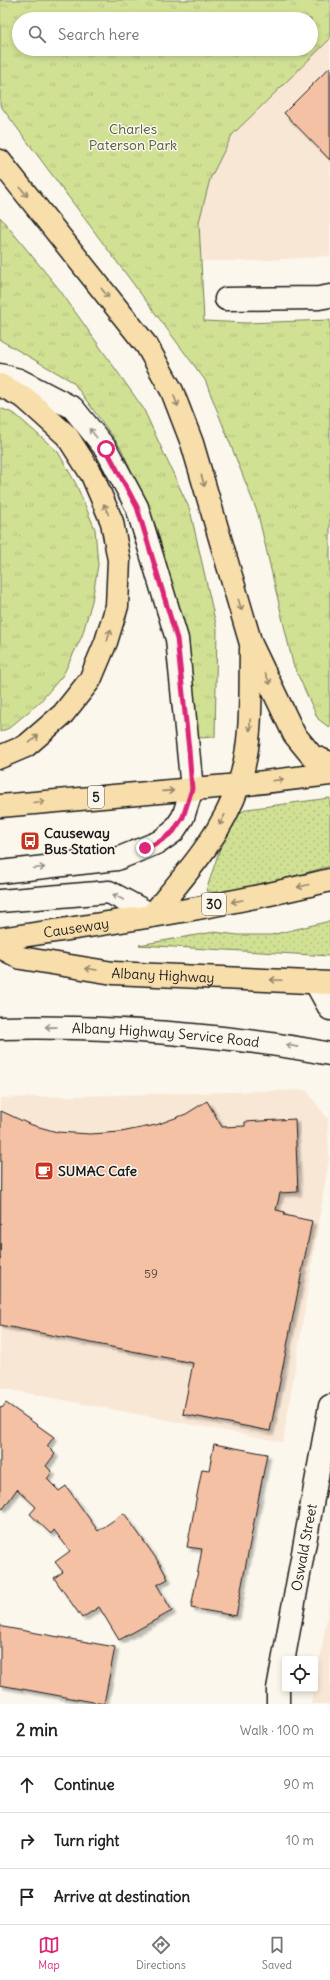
<!DOCTYPE html>
<html lang="en">
<head>
<meta charset="utf-8">
<style>
	:root { --surface:#fff; --page:#f6f6f6; --text:#222; --muted:#767676; --line:#e0e0e0; --accent:#db2777 }
	body { margin:0; font-family:Delius,sans-serif; background:var(--page); color:var(--text) }
	.controls { position:absolute; right:12px; bottom:12px; display:grid; overflow:hidden; border-radius:4px; box-shadow:0 2px 6px #0003 }
	.controls button { width:36px; height:36px; display:grid; place-items:center; padding:0; border:0; border-bottom:1px solid var(--line); background:var(--surface); color:var(--text); font:20px sans-serif }
	.stop { position:absolute; width:12px; height:12px; margin:-9px; border:3px solid #db2777; border-radius:50%; background:#fff }
	.stop.end { background:#db2777; border-color:#fff; box-shadow:0 1px 4px #0008 }
	.list { margin:0; padding:0; list-style:none }
	h2 { display:flex; justify-content:space-between; align-items:center; height:52px; margin:0; padding:0 16px; font-size:17px }
	h2 small { font-size:13px; font-weight:400; color:var(--muted) }
	.list li { display:grid; grid-template-columns:26px 1fr auto; gap:12px; align-items:center; box-sizing:border-box; height:56px; padding:0 16px; border-top:1px solid var(--line) }
	.list b { display:block; font-size:15px; white-space:nowrap }
	.list em { font-size:13px; font-style:normal; color:var(--muted) }
	.icon { flex:none; width:22px; height:22px; fill:none; stroke:currentColor; stroke-width:2; stroke-linecap:round; stroke-linejoin:round }
	.map { position:relative; flex:none; width:330px; height:1704px; overflow:hidden }
	.search { position:absolute; background:var(--surface); box-shadow:0 2px 6px #0003; left:12px; right:12px; top:12px; height:44px; display:flex; align-items:center; gap:10px; box-sizing:border-box; padding:0 14px; border-radius:22px; color:var(--muted); font-size:15px }
	.sheet { height:220px; background:var(--surface) }
	nav { display:flex; justify-content:space-around; align-items:center; box-sizing:border-box; height:56px; border-top:1px solid var(--line); background:var(--surface); font-size:11px; color:var(--muted) }
	nav a { display:grid; justify-items:center; gap:2px }
	nav .on { color:var(--accent) }
	.map>svg:first-child { display:block }
</style>
</head>
<body>
<div class="map">
<svg width="330" height="1704" viewBox="0 0 330 1704">
	<defs>
		<pattern id="grass-dots" width="8" height="8" patternUnits="userSpaceOnUse"><rect width="8" height="8" fill="#d1e194"/><path d="M2 2h.1M6 6h.1" fill="none" stroke="#b3c07f" stroke-width="1.8" stroke-linecap="round"/></pattern>
		<pattern id="park-tufts" width="24" height="20" patternUnits="userSpaceOnUse"><rect width="24" height="20" fill="#d1e194"/><path d="M3 7l-1-3M5 7V3M7 7l1-3M15 17l-1-3M17 17v-4M19 17l1-3" fill="none" stroke="#b3c07f"/></pattern>
		<filter id="shadow"><feDropShadow dx="3.5" dy="3.5" stdDeviation="1" flood-color="#0004"/></filter>
	</defs>
	<rect width="100%" height="100%" fill="#fbf7ec"/>
	<filter id="ink" filterUnits="userSpaceOnUse"><feTurbulence type="fractalNoise" baseFrequency=".025" numOctaves="2"/><feDisplacementMap in="SourceGraphic" scale="8" xChannelSelector="R" yChannelSelector="G"/><feConvolveMatrix kernelMatrix="1 2 1 2 8 2 1 2 1" color-interpolation-filters="sRGB"/></filter>
	<g filter="url(#ink)">
		<path fill="#f9e7d6" d="M330 39V256L257 261H202L199 222 210 179 232 135Z
			M306 1090 328 1119 329 1159 283 1442 0 1388V1098Z
			M330 1599V1704H311L313 1689H315Z"/>
		<path fill="url(#grass-dots)" stroke="#767e58" d="M330 798V866C308 872 223 898 206 891L225 833 233 817 247 809Z
			M330 921V956L139 945 214 932 238 935H271Z"/>
		<path fill="url(#park-tufts)" stroke="#767e58" fill-rule="evenodd" d="M0 0H330V39L232 135 210 179 199 222 204 321 246 323 330 320V728L318 719 293 664 258 514 205 380 0 105ZM19 19H311V49H19Z
			M0 217 59 289 143 408 190 510 217 629 215 737 198 738 185 634 157 529 121 448 73 382 0 340Z
			M0 408 15 414 58 452 76 484 95 529 98 565 92 601 82 636 63 675 39 703 9 728 0 732Z"/>
		<path fill="#f4c1a4" stroke="#1c1c1c" filter="url(#shadow)" d="M330 67V160L284 113Z
			M207 1101 222 1127 245 1126V1122L295 1119 298 1192 280 1193 276 1210 285 1212 284 1215 312 1221 270 1431 183 1414 193 1363 0 1325 1 1111 29 1124 57 1132 90 1134 121 1132 156 1125 186 1114Z
			M6 1403 54 1437 47 1446 55 1454 46 1466 52 1472 47 1479 59 1491 66 1486 98 1531 124 1513 160 1564 168 1579 157 1585 172 1611 119 1640 99 1607 82 1618 54 1578 63 1572 55 1562 70 1551 54 1530 51 1534 30 1514 36 1507 17 1489 3 1509 0 1506V1407L2 1408Z
			M214 1444 267 1454 236 1616 191 1608 202 1549 187 1547 202 1469 209 1470Z
			M0 1625 3 1627 115 1647 104 1704 0 1685Z"/>
		<g fill="none" stroke-linecap="round" stroke-linejoin="round">
			<defs>
				<g id="minor">
					<path d="M226 299 319 298 330 296"/>
					<path d="M0 375 19 380 73 408 106 449 137 507 177 639 192 789 183 817 173 832 159 842 117 859 0 872"/>
					<path d="M0 901 109 892 152 915"/>
					<path d="M315 982 330 1009"/>
					<path id="s1" d="M0 1028C71 1026 142 1030 213 1037 252 1041 291 1046 330 1054"/>
					<path id="s2" d="M278 1704V1689L330 1406"/>
				</g>
				<g id="major">
					<path id="s3" d="M0 947 21 958 113 973 330 983"/>
				</g>
				<g id="highway">
					<path d="M0 161 147 346 172 391 192 443 251 644 294 734 312 756 330 763"/>
					<path d="M0 385 25 398 67 436 92 475 112 522 119 560 117 606 106 642 90 680 63 714 26 746 0 757"/>
					<path d="M0 806 239 785 330 774"/>
					<path d="M152 915C185 875 222 835 239 784 253 741 250 694 251 649"/>
					<path id="s4" d="M0 939C111 923 222 907 330 880"/>
				</g>
			</defs>
			<use href="#minor" stroke="#1c1c1c" stroke-width="25"/>
			<use href="#major" stroke="#1c1c1c" stroke-width="25"/>
			<use href="#highway" stroke="#1c1c1c" stroke-width="25"/>
			<use href="#minor" stroke="#fbf7ec" stroke-width="22"/>
			<use href="#major" stroke="#f8deab" stroke-width="22"/>
			<use href="#highway" stroke="#f8deab" stroke-width="22"/>
		</g>
		<defs><path id="oneway-shaft" d="M-6 0H5M1.5-3L5.5 0L1.5 3" fill="none" stroke-width="1.6" stroke-linecap="round" stroke-linejoin="round"/></defs>
		<g stroke="#95876b">
			<use href="#oneway-shaft" transform="translate(24 192) rotate(51)"/>
			<use href="#oneway-shaft" transform="translate(105 293) rotate(51)"/>
			<use href="#oneway-shaft" transform="translate(176 401) rotate(69)"/>
			<use href="#oneway-shaft" transform="translate(203 481) rotate(74)"/>
			<use href="#oneway-shaft" transform="translate(106 509) rotate(-113)"/>
			<use href="#oneway-shaft" transform="translate(240 605) rotate(74)"/>
			<use href="#oneway-shaft" transform="translate(109 635) rotate(-73)"/>
			<use href="#oneway-shaft" transform="translate(268 679) rotate(65)"/>
			<use href="#oneway-shaft" transform="translate(250 725) rotate(92)"/>
			<use href="#oneway-shaft" transform="translate(34 739) rotate(-41)"/>
			<use href="#oneway-shaft" transform="translate(278 780) rotate(-7)"/>
			<use href="#oneway-shaft" transform="translate(168 791) rotate(-4)"/>
			<use href="#oneway-shaft" transform="translate(39 802) rotate(-5)"/>
			<use href="#oneway-shaft" transform="translate(222 820) rotate(118)"/>
			<use href="#oneway-shaft" transform="translate(303 886) rotate(166)"/>
			<use href="#oneway-shaft" transform="translate(237 901) rotate(170)"/>
			<use href="#oneway-shaft" transform="translate(91 969) rotate(-171)"/>
			<use href="#oneway-shaft" transform="translate(276 980) rotate(-177)"/>
		</g>
		<g stroke="#97948e">
			<use href="#oneway-shaft" transform="translate(93 433) rotate(-129)"/>
			<use href="#oneway-shaft" transform="translate(39 868) rotate(-5)"/>
			<use href="#oneway-shaft" transform="translate(118 897) rotate(-152)"/>
			<use href="#oneway-shaft" transform="translate(51 1027) rotate(-179)"/>
			<use href="#oneway-shaft" transform="translate(292 1046) rotate(-169)"/>
		</g>
	</g>
	<g fill="none" stroke-linecap="round" stroke-linejoin="round" filter="url(#ink)">
		<path stroke="#db2777" stroke-width="5" d="M106 449 137 507 177 639 189 750 192 789 183 817 173 832 159 842 145 848"/>
	</g>
	<defs>
		<symbol id="bus-square" viewBox="-11 -11 22 22"><rect x="-9" y="-9" width="18" height="18" rx="4" fill="#c8321e" stroke="#fbf7ec"/><path d="M-5-6H5V4H4V6H2V4H-2V6H-4V4H-5ZM-3.5-4V0h7V-4ZM-3.5 1.2v1.5H-2V1.2ZM2 1.2v1.5H3.5V1.2Z" fill="#fff"/></symbol>
		<symbol id="cafe-square" viewBox="-11 -11 22 22"><rect x="-9" y="-9" width="18" height="18" rx="4" fill="#c8321e" stroke="#fbf7ec"/><path d="M-5.5-4.5H6V0H3Q3 3.5 0 3.5H-2.5Q-5.5 3.5-5.5 0ZM3-3.2v2h1.7v-2ZM-6 4.5H4V6H-6Z" fill="#fff"/></symbol>
	</defs>
	<g fill-rule="evenodd">
		<use href="#bus-square" x="19" y="830" width="22" height="22"/>
		<use href="#cafe-square" x="33" y="1160" width="22" height="22"/>
	</g>
	<g text-anchor="middle" dominant-baseline="central" stroke-width="3" stroke-linejoin="round" paint-order="stroke">
		<g font-size="12" fill="#52453e">
			<text x="151" y="1273">59</text>
		</g>
		<g fill="#fbf7ec" stroke="#5f5e5a" stroke-width="1">
			<rect x="88" y="786" width="16" height="22" rx="3"/>
			<rect x="202" y="893" width="24" height="22" rx="3"/>
		</g>
		<g font-size="13" font-weight="bold" fill="#1c1c1c">
			<text x="96" y="797">5</text>
			<text x="214" y="904">30</text>
		</g>
		<g font-size="14" fill="#525740" stroke="#fbf7ec">
			<text x="133" y="129">Charles<tspan x="133" dy="16">Paterson Park</tspan></text>
		</g>
		<g font-size="14" font-weight="bold" fill="#1c1c1c" stroke="#fbf7ec" text-anchor="start">
			<text x="44" y="833">Causeway<tspan x="44" dy="16">Bus Station</tspan></text>
			<text x="58" y="1171">SUMAC Cafe</text>
		</g>
		<g font-size="14" fill="#1c1c1c" stroke="#fbf7ec">
			<text stroke="none"><textPath href="#s4" startOffset="77">Causeway</textPath></text>
			<text stroke="none"><textPath href="#s3" startOffset="167">Albany Highway</textPath></text>
			<text stroke="none"><textPath href="#s1" startOffset="166">Albany Highway Service Road</textPath></text>
			<text stroke="none"><textPath href="#s2" startOffset="159">Oswald Street</textPath></text>
		</g>
	</g>
</svg>
<div class="controls">
<button><svg class="icon" aria-label="locate" viewBox="0 0 24 24"><circle cx="12" cy="12" r="6"/><path d="M12 2v4M12 18v4M2 12h4M18 12h4"/></svg></button>
</div>
<div class="stop" style="left:106px;top:449px"></div>
<div class="stop end" style="left:145px;top:848px"></div>
<div class="search"><svg class="icon" aria-label="search" viewBox="0 0 24 24"><circle cx="10" cy="10" r="6"/><path d="M15 15l6 6"/></svg>Search here</div>
</div>
<section class="sheet">
<h2>2 min<small>Walk · 100 m</small></h2>
<ul class="list">
<li><svg class="icon" aria-label="ahead" viewBox="0 0 24 24"><path d="M12 20V5M6 11l6-6 6 6"/></svg><div><b>Continue</b></div><em>90 m</em></li>
<li><svg class="icon" aria-label="right" viewBox="0 0 24 24"><path d="M7 20v-9h11M14 6l5 5-5 5"/></svg><div><b>Turn right</b></div><em>10 m</em></li>
<li><svg class="icon" aria-label="arrive" viewBox="0 0 24 24"><path d="M6 21V4h12l-3 4 3 4H6"/></svg><div><b>Arrive at destination</b></div></li>
</ul>
</section>
<nav>
<a class="on"><svg class="icon" aria-label="map" viewBox="0 0 24 24"><path d="M3 6l6-2 6 2 6-2v14l-6 2-6-2-6 2zM9 4v14M15 6v14"/></svg>Map</a>
<a><svg class="icon" aria-label="directions" viewBox="0 0 24 24"><path d="M12 3l9 9-9 9-9-9zM9 14v-3h6M13 9l2 2-2 2"/></svg>Directions</a>
<a><svg class="icon" aria-label="saved" viewBox="0 0 24 24"><path d="M7 4h10v16l-5-4-5 4z"/></svg>Saved</a>
</nav>
</body>
</html>
